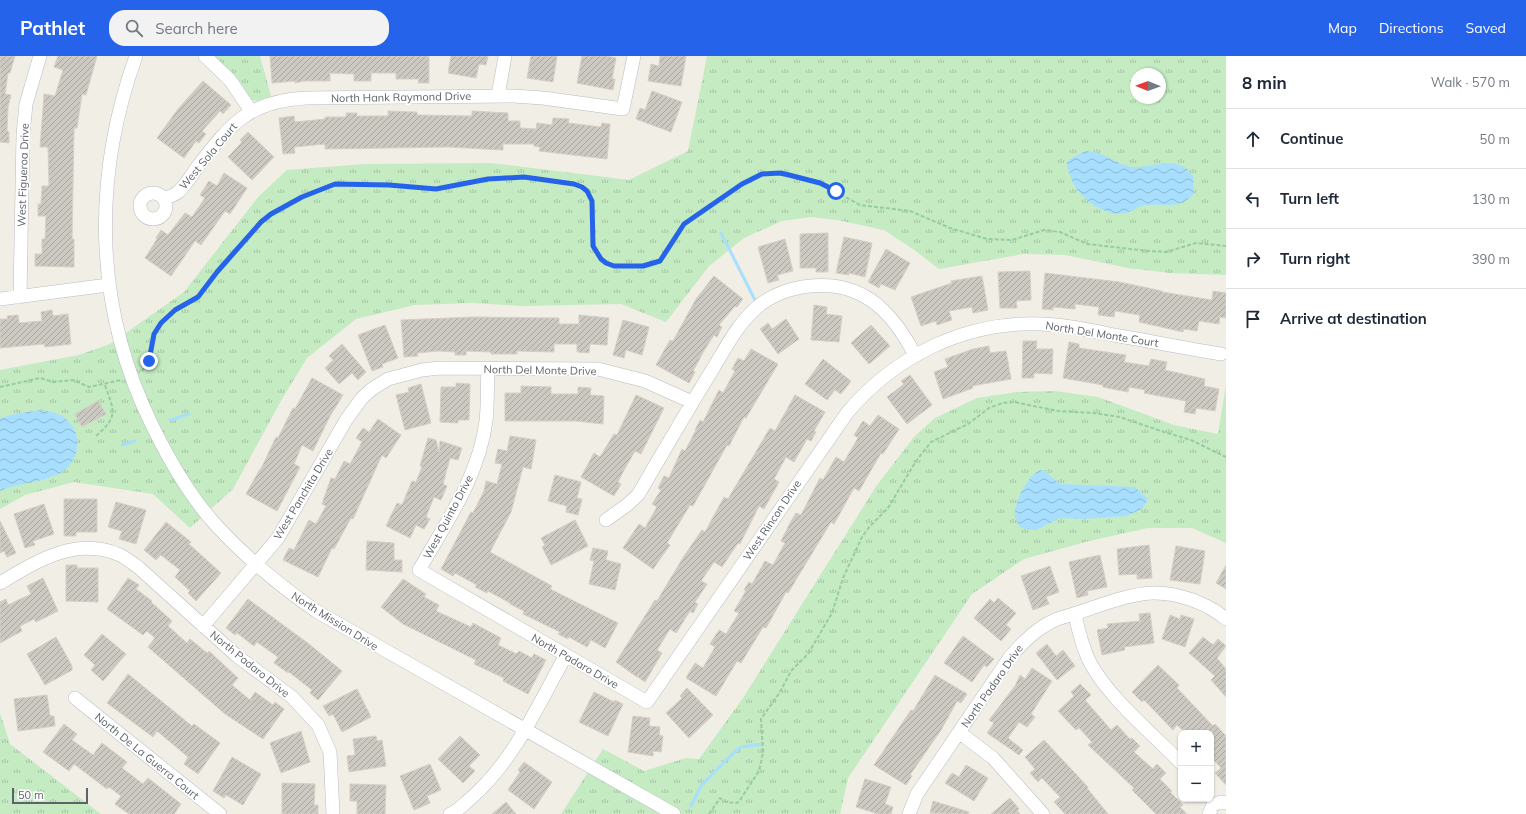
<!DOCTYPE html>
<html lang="en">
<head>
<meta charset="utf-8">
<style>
	:root { --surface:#fff; --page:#f2f2f3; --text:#1f2937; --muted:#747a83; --line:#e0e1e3; --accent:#2563eb }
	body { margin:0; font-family:Mulish,sans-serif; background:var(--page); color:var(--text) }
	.controls { position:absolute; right:12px; bottom:12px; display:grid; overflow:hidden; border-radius:8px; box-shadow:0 1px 3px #0004 }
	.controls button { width:36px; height:36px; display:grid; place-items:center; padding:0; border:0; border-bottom:1px solid var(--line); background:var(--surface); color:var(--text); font:20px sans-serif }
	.compass { position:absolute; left:1130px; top:12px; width:36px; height:36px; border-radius:50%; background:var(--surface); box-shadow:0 1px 3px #0004; rotate:271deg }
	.scale { position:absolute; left:12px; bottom:10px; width:76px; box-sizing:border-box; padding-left:4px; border:2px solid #5d6368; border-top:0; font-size:11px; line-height:14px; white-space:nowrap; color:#5d6368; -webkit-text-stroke:3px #fff; paint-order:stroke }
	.stop { position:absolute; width:12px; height:12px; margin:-9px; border:3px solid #2563eb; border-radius:50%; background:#fff }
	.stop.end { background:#2563eb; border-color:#fff; box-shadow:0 1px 4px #0008 }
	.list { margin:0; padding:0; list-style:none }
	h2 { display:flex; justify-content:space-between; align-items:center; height:52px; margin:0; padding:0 16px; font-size:17px }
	h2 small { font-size:13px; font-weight:400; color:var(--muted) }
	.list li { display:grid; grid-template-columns:26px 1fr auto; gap:12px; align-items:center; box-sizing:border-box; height:60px; padding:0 16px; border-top:1px solid var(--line) }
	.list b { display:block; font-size:15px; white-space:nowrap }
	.list em { font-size:13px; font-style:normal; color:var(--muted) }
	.icon { flex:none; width:22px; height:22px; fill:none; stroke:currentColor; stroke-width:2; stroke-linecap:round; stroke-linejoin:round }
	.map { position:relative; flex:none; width:1226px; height:758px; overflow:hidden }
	header { display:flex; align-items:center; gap:24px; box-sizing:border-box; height:56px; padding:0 20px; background:var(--accent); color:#fff }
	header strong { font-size:19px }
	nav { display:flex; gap:22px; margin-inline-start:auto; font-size:14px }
	.search { width:280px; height:36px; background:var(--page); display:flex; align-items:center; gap:10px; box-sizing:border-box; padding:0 14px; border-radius:16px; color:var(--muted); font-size:15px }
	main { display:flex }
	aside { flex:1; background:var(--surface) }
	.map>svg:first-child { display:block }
</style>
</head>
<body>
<header>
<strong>Pathlet</strong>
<div class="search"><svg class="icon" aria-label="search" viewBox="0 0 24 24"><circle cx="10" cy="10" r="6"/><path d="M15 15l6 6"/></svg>Search here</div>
<nav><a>Map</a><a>Directions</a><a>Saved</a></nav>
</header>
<main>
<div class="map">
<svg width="1226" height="758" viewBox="0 0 1226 758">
	<defs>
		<pattern id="grass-tufts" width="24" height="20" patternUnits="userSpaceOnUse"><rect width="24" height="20" fill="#c4ebc1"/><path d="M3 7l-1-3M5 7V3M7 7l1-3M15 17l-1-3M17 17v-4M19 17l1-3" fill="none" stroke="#a2c2a1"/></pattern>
		<pattern id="water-waves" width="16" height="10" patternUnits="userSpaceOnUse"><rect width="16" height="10" fill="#a8dfff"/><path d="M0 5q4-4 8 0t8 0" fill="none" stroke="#8cb8d2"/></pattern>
		<pattern id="building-hatch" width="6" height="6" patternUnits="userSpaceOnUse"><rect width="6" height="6" fill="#ccc9c3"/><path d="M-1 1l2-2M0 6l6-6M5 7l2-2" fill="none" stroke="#a9a7a2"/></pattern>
	</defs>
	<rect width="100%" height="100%" fill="#f1eee6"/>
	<path fill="url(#grass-tufts)" fill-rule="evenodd" d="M213 0H260L271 40 258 45 252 44 238 23Z
		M707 0H1226V219L1170 217 1128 212 1065 199 1023 198 939 213 913 193 884 174 837 164 811 161 782 165 744 182 709 210 666 266 621 248 521 250 471 247 415 249 356 263 307 302 282 343 233 433 190 472 153 438 74 426 25 439 0 453V314L79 299 110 288 184 236 259 140 287 114 364 108 491 107 629 124 688 95ZM1136 18H1160V42H1136Z
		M1226 329V487L1192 472H1148L1089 485 1024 503 972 538 848 722 840 758H561L603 693 644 715 686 702 699 703 743 642 877 429 914 381 935 362 977 342 1017 336 1055 335 1098 341 1174 369 1218 378Z
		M0 657 10 688 101 758H0Z"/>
	<path fill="url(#water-waves)" d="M1085 95C1103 94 1117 110 1135 111 1155 111 1179 98 1193 120L1194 137C1183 153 1165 148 1149 149 1140 149 1134 155 1126 157 1105 162 1077 141 1071 122 1069 115 1065 110 1068 104Z
		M41 354C57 356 68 360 75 375 78 382 78 390 76 397 67 429 25 423 0 435V362L19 357Z
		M1040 414 1047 415 1051 421 1061 428 1135 431 1148 443 1142 453 1126 460 1082 463 1060 462 1036 474 1021 472C1019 469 1015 464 1015 460 1013 447 1028 420 1040 414Z"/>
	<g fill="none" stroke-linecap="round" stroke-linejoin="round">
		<path stroke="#a8dfff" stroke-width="3" d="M721 177 755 244
			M170 364 189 358
			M122 389 135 385
			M691 750 701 730 730 700 741 691 763 688"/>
	</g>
	<path fill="url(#building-hatch)" stroke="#d7cfc4" d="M0 0H15L10 17H8L5 38 11 39 8 51 7 75 9 76V87L0 86Z
		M58 0H97L86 39 82 38 77 72H74L72 183H74V211L35 210V198H42V183H45L46 160H38V148H41L42 130H49L48 91H40L43 52 44 38 55 40 63 14 54 11Z
		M270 0H429V27H418L419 23H396V17H371V25H354V18L330 17V25H304L295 27V25L272 27Z
		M451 0H488L486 9 479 8 476 22 448 17Z
		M531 0H557L553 26 527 22Z
		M582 0H606L616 2 612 23H615L613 34 577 27Z
		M660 0H686L681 30 648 25 651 8 659 10Z
		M203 25 231 49 223 58 220 55 202 75 206 78 199 87 196 85 184 102 157 82 178 53Z
		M652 35 682 46 671 76 636 63 640 52 645 54Z
		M388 55 417 56V59L472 60V55L508 57V65H520V72L536 73 537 67 552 69 553 62 569 63 568 67 601 71 602 67 610 68 607 103 539 95 540 91 534 90V88H503V94L449 91 325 93V88L294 91 295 97 283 98 279 62 294 60 295 66 325 63V61H346V57H357V60H388Z
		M248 76 274 101 252 124 228 101 242 86 240 84Z
		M224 117 247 132 230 158 225 155 201 189 195 185 171 220 145 202 157 183 156 182 161 174 168 179 185 157 192 161 205 142 200 139 209 125 217 130Z
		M828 177V216H816V212H800V178Z
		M844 181 872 187 865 221 849 217V219L836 217Z
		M785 183 793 215 777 219 779 224 768 227 758 191Z
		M886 193 910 207 895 234 881 228 879 232 868 226Z
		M1030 215 1031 244 1016 245 1017 252H1000L998 216Z
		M1045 217 1119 226 1162 235V236L1212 244 1213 235 1226 237V262L1220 261 1219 268 1199 265 1197 275 1184 273 1183 276 1139 266 1140 259 1115 255 1114 261 1098 259 1099 251 1075 248V253L1053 251V254L1042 253Z
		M714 220 743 243 737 251 735 250 719 269 722 271 717 281 714 279 705 293 693 315 695 316 689 327 656 309 670 284 673 285 696 243Z
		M982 220 988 254 973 257 972 251 949 255 952 264 937 269 936 265 921 270 911 241 952 227 951 225Z
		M814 249 827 251 826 258 842 260 839 286 811 284Z
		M52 254 53 260 68 258 71 288 45 291 44 288 0 292V263H8L7 260 18 259 19 267 42 265 41 256Z
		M579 259 609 262 607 289 590 288 589 297 577 296V288H554V296L517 295V298H491V296L466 295V299H455V296L438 295 417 297 418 300 404 301 401 264 473 261 559 262V268H579Z
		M786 263 799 283 778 298 760 273 768 267 772 273Z
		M623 264 649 271 642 299 626 294 624 302 613 299Z
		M385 269 398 302 382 308 383 311 372 315 358 279Z
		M871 269 890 290 869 308 851 287Z
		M1023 285H1037L1036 293H1053L1052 318 1034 317V322H1022Z
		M1069 286 1079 288V292L1126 299 1124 306 1149 310 1151 303 1167 306 1165 314 1205 323 1204 330 1219 333 1215 355 1196 352 1195 358 1184 356 1186 345 1144 337 1145 334 1129 331 1128 336 1103 331V329L1063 322Z
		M342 288 366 316 358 324 352 317 339 328 325 312 333 304 329 300Z
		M989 290 990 297 1006 295 1011 323 972 330 973 332 943 343 934 316 948 311 945 303 973 293Z
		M751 293 778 308 746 362 744 361 729 390 727 389 693 450 690 449 667 487 670 489 653 513 623 492 639 468 645 472 657 451 652 448 661 434 658 432 664 420 669 422 682 393 685 395 696 374H695L700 364 703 366 719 334 723 337 735 315 732 313 738 302 744 305Z
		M823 303 851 325 841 338 835 334 827 344 805 328Z
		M910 319 932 349 907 368 887 341 904 328 901 325Z
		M312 322 343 339 329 362 313 395 302 389 294 408 300 411 277 455 246 438 260 413H261L276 381 278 382 293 352 295 353Z
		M456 327 470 328 469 364H458V367L440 366 441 331H456Z
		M421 328 431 367 405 374 396 339 409 336 408 332Z
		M521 330 551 331V338H578V331L591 332 590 339 604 340 603 368 576 365H505V337H521Z
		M636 339 664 352 641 398 635 395 624 414 618 426 621 428 614 440 581 421 594 397 600 401 614 378 617 379Z
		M795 339 825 356 814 375 816 376 811 385 807 383 794 406 786 401 774 423 779 426 764 453 759 450 740 488 738 487 722 511 714 506 701 525 707 528 695 546 698 548 693 557 690 555 676 577 670 573 657 594 662 597 645 626 638 621 639 617 637 621 616 606 655 544 657 545 684 500 702 474 705 476 724 441 728 443 770 372 775 375Z
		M98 345 106 358 82 371 75 358Z
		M878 359 899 373 883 398 881 397 859 435 854 432 834 468 831 466 788 537 786 536 766 572 763 571 741 607 737 605 716 640 686 622 695 607 703 612 715 591 710 588 719 574 726 578 739 557 734 555 746 535 744 534 749 526 752 528 765 505 773 509 785 487 781 485 790 467 796 457 801 459 820 422 823 424 836 401 844 406 858 382 854 379 863 365 870 370Z
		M378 363 401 379 386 402 382 399 353 463 351 462 334 493 332 492 318 521 283 504 289 492 294 494 309 464 316 468 326 450 322 448 331 422 335 423 344 405 350 408 362 386 356 382 363 372 369 376Z
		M510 380 536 384 531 413 523 411 511 456 490 496 552 530 550 533 618 567 605 592 591 584 587 591 569 581 568 583 558 578 560 576 523 558 524 555 510 548V547L488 535 487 537 475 531 477 529 455 517 453 520 441 513 471 456 473 457 484 435 486 425 497 428 502 408 495 407 498 393 507 395Z
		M428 382 436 384 439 396 440 385 462 392 458 404 450 402 443 428 447 430 441 444 434 441 426 461 430 463 424 473 416 469 410 482 386 470 397 447 402 449 412 425 416 426 422 411 420 410Z
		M555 419 581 426 577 442 582 443 578 459 566 456 567 450 548 445Z
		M64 443H97V476H76V480H64Z
		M116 446 146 454 136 488 119 483 122 475 108 471Z
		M44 448 54 478 33 485 35 489 25 492 14 458Z
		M575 464 588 490 551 509 542 491 545 489 541 482Z
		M0 465 16 497 7 501 4 495 0 497Z
		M166 466 191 486 189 488 221 517 196 545 188 537 190 535 175 521 180 514 161 499 156 504 144 494Z
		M367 485 394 487V504H402V516L366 514Z
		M1149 489 1152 522 1137 523V518L1119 519 1117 493Z
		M1176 490 1205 495 1200 528 1170 524Z
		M593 492 608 495 606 504 621 508 615 534 589 528 594 505 590 504Z
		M1100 499 1107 531 1087 535 1088 539 1077 542 1069 506Z
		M66 509H77V512H98V546L66 545Z
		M1226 509V533L1216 527Z
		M1050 510 1059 536 1046 541 1049 548 1033 554 1021 520Z
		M43 522 58 555 36 566 34 563 20 570 22 575 0 587V546L6 543 8 549 31 538 27 530Z
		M128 522 139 529 136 533 152 545 151 546 172 565 168 570 187 587 190 583 207 597 209 595 238 622 232 629 250 644 255 636 273 649 275 646 284 653 263 683 225 658 148 591 155 582 147 575 143 579 107 553Z
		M403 523 426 538 424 541 439 549 436 555 471 571 473 567 501 582 498 589 517 598 519 595 532 602 534 598 546 604 528 638 503 625 504 622 474 608 476 604 403 568 381 551Z
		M998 542 1016 557 1006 569 1011 573 1001 585 974 562 990 543 994 547Z
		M248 543 309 588 342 615 318 644 310 637 312 634 289 616 288 617 274 607 278 601 257 586 254 590 237 577 235 579 226 572Z
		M1150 557 1154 587 1124 591 1125 594 1102 599 1097 574 1108 572 1107 568 1140 565 1139 558Z
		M1170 559 1180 563 1181 559 1194 563 1185 591 1162 583Z
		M102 578 126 598 103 625 91 614 95 609 84 599Z
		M963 580 994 603 987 611 984 609 972 626 944 607Z
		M56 581 72 610V614L45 629 27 598Z
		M1203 581 1213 589 1218 583 1226 590 1217 602 1226 613V641L1211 624 1215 620 1189 597Z
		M1047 588 1056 600 1063 594 1075 610 1057 624 1036 597Z
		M1158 609 1179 629 1177 632 1213 670 1215 668 1226 680V729L1215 717 1221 712 1211 701V677H1186L1177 669 1173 674 1144 644 1142 646 1132 636Z
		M1032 612 1052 625 1031 658 1035 661 1027 671 1019 666 1008 682 1023 694 1019 699 987 677 994 667 989 664 1015 630 1020 619 1025 623Z
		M128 618 192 670 194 668 220 687 198 718 184 708 188 701 157 675 153 681 107 647Z
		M935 619 967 638 961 647 957 645 941 674 910 719 912 720 906 729 874 709 911 654 913 655Z
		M1080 628 1091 639 1085 644 1111 674 1117 669 1130 683 1132 682 1140 690 1134 696 1153 713 1157 708 1166 717 1160 723 1172 735 1170 736 1183 749 1180 751 1187 758H1156L1132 734 1134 732 1088 689 1092 686 1079 672 1076 674 1058 655 1074 640 1071 636Z
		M687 632 713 659 689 682 666 657 682 642 680 640Z
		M357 633 371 661 342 676 333 658 329 660 323 650Z
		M594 636 614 646 615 644 623 648 608 680 579 666Z
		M47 639 50 660H54L55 670 18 675 14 643Z
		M633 660 650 662 649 670 660 671 659 679 663 680 661 696 653 695V700L628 696Z
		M64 668 77 678 72 684 93 699 102 687 127 706 122 712 143 728 148 722 181 748 174 758H129L115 748 121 740 109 731 107 733 74 708 69 715 43 696Z
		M301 675 310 706 281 717 270 687Z
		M376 680 377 685 382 684 386 710 349 716 347 700 355 699 353 683Z
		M460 680 480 699 469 710 475 715 463 727 438 703Z
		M1044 684 1088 731 1087 732 1108 758H1065L1054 746 1060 741 1042 722 1038 726 1030 717 1035 713 1025 701Z
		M232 701 261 718 243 749 226 739 224 742 213 735Z
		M524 706 552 726 534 753 508 734 520 716 518 714Z
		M430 708 441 734 427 740 430 747 414 754 400 720Z
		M966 709 988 722 974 745 945 727 952 717 959 721Z
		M865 723 891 731 885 748 893 751 891 758H878L856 751Z
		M282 727 315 728 314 749H318V758H282Z
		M350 728 386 729 385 758H357V745H350Z
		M1010 742 1019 753 1017 754 1020 758H991Z
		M933 745 969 756 968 758 930 757Z
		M506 746 516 758H492Z"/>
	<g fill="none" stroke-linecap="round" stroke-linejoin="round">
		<defs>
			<path id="minor" d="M136 0C92 123 94 251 152 369 169 404 189 439 215 468 245 501 279 529 316 555L674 758
				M205 0 230 24 251 55
				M498 40 505 0
				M140 150a13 13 0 1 1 26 0a13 13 0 1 1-26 0Z
				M164 143C168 141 175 139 178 136 186 129 192 118 199 109 231 67 250 45 306 42L513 40 543 42 623 53 634 0
				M20 241 23 79 26 48 40 0
				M0 243 108 229
				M488 313C487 330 488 348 486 365 479 420 446 467 419 514L647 646 847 357C895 300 965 265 1041 268 1066 269 1090 274 1114 279 1149 285 1185 292 1221 298
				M606 464 627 449 638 439C663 396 688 353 714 311 727 289 740 264 761 248 782 233 807 228 833 230 874 235 897 265 915 299
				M0 527C37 505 76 480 120 499 126 502 132 507 138 511L237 600 292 641 318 669 330 696 333 758
				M1075 559C1078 572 1081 586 1087 600 1102 636 1153 678 1181 707
				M203 570 278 482 346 364 362 342 372 333 388 323 422 314 440 312 598 313 645 325 692 346
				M75 642 220 758
				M960 677 993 702 1043 758
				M450 758C458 755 464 748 470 743 514 705 538 649 566 599
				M909 758 917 738 1010 601C1024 585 1037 572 1057 563 1085 556 1124 538 1152 537 1177 536 1207 547 1226 563
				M1209 758 1213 749 1221 746 1226 747"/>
		</defs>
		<use href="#minor" stroke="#b9bcc1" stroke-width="14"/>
		<path stroke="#98cda4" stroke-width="2" stroke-dasharray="4 2" stroke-linecap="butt" d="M142 315 149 305 155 278 161 267 175 254 198 241 217 216 261 166 292 146 335 128 389 129 436 133 488 123 525 121H535L574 128 582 131 587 135 592 145 593 155 592 179 597 197 606 207 614 210H649L660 205 684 168 742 128 762 118 771 117 789 119 820 127 860 149 910 155 950 172 987 183 1012 184 1044 174 1060 176 1087 188 1148 195 1166 196 1196 187 1226 190
			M0 331 40 322 54 326 73 324 89 331 121 324
			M96 380C119 360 114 355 105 329
			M709 758 720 742 726 746 737 747 740 744 759 715 763 697 761 663 780 636 791 615 808 598 832 557 843 522 862 481 870 470 888 452 916 405 931 386 968 368 989 352 1003 347 1014 346 1058 355 1093 357 1120 361 1164 376 1191 384 1226 401"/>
		<use href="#minor" stroke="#fff" stroke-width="13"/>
	</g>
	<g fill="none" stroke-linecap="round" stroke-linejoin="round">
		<path stroke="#2563eb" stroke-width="5" d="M149 305 154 278 161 267 175 254 198 241 217 216 261 166 271 158 302 141 335 128 389 129 436 133 488 123 524 121 574 128 582 131 587 135 592 145 593 190 601 203 606 207 614 210H643L660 205 684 168 742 128 762 118 780 117 789 119 820 127 836 135"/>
	</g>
	<g text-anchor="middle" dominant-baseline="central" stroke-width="3.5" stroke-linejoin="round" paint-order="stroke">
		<g font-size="11" fill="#5d6368" stroke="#fff">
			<text transform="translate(401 41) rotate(-1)">North Hank Raymond Drive</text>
			<text transform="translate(208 100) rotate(-50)">West Sola Court</text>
			<text transform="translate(23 119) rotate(-88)">West Figueroa Drive</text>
			<text transform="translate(1102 278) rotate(9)">North Del Monte Court</text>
			<text transform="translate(540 314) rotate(1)">North Del Monte Drive</text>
			<text transform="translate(303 438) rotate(-59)">West Panchita Drive</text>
			<text transform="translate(448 461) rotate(-62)">West Quinto Drive</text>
			<text transform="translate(772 464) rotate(-56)">West Rincon Drive</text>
			<text transform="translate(335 565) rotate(32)">North Mission Drive</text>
			<text transform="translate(575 605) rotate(30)">North Padaro Drive</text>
			<text transform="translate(250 608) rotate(39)">North Padaro Drive</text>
			<text transform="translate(992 630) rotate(-55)">North Padaro Drive</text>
			<text transform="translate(147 700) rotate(39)">North De La Guerra Court</text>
		</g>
	</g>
</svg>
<div class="controls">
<button>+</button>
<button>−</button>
</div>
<svg class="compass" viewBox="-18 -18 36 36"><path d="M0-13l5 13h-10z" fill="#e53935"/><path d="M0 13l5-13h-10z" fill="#747a83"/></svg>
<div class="scale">50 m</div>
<div class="stop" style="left:836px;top:135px"></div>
<div class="stop end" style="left:149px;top:305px"></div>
</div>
<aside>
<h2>8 min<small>Walk · 570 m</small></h2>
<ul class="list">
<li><svg class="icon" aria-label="ahead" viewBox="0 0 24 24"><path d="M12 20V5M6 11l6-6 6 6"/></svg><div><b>Continue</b></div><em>50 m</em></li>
<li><svg class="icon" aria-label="left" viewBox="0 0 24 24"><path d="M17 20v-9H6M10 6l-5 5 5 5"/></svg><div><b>Turn left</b></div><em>130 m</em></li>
<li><svg class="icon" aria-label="right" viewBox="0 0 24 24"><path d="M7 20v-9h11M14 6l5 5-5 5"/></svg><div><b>Turn right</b></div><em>390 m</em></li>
<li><svg class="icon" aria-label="arrive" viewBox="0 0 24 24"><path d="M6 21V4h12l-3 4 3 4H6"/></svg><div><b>Arrive at destination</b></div></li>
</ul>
</aside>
</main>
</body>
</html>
